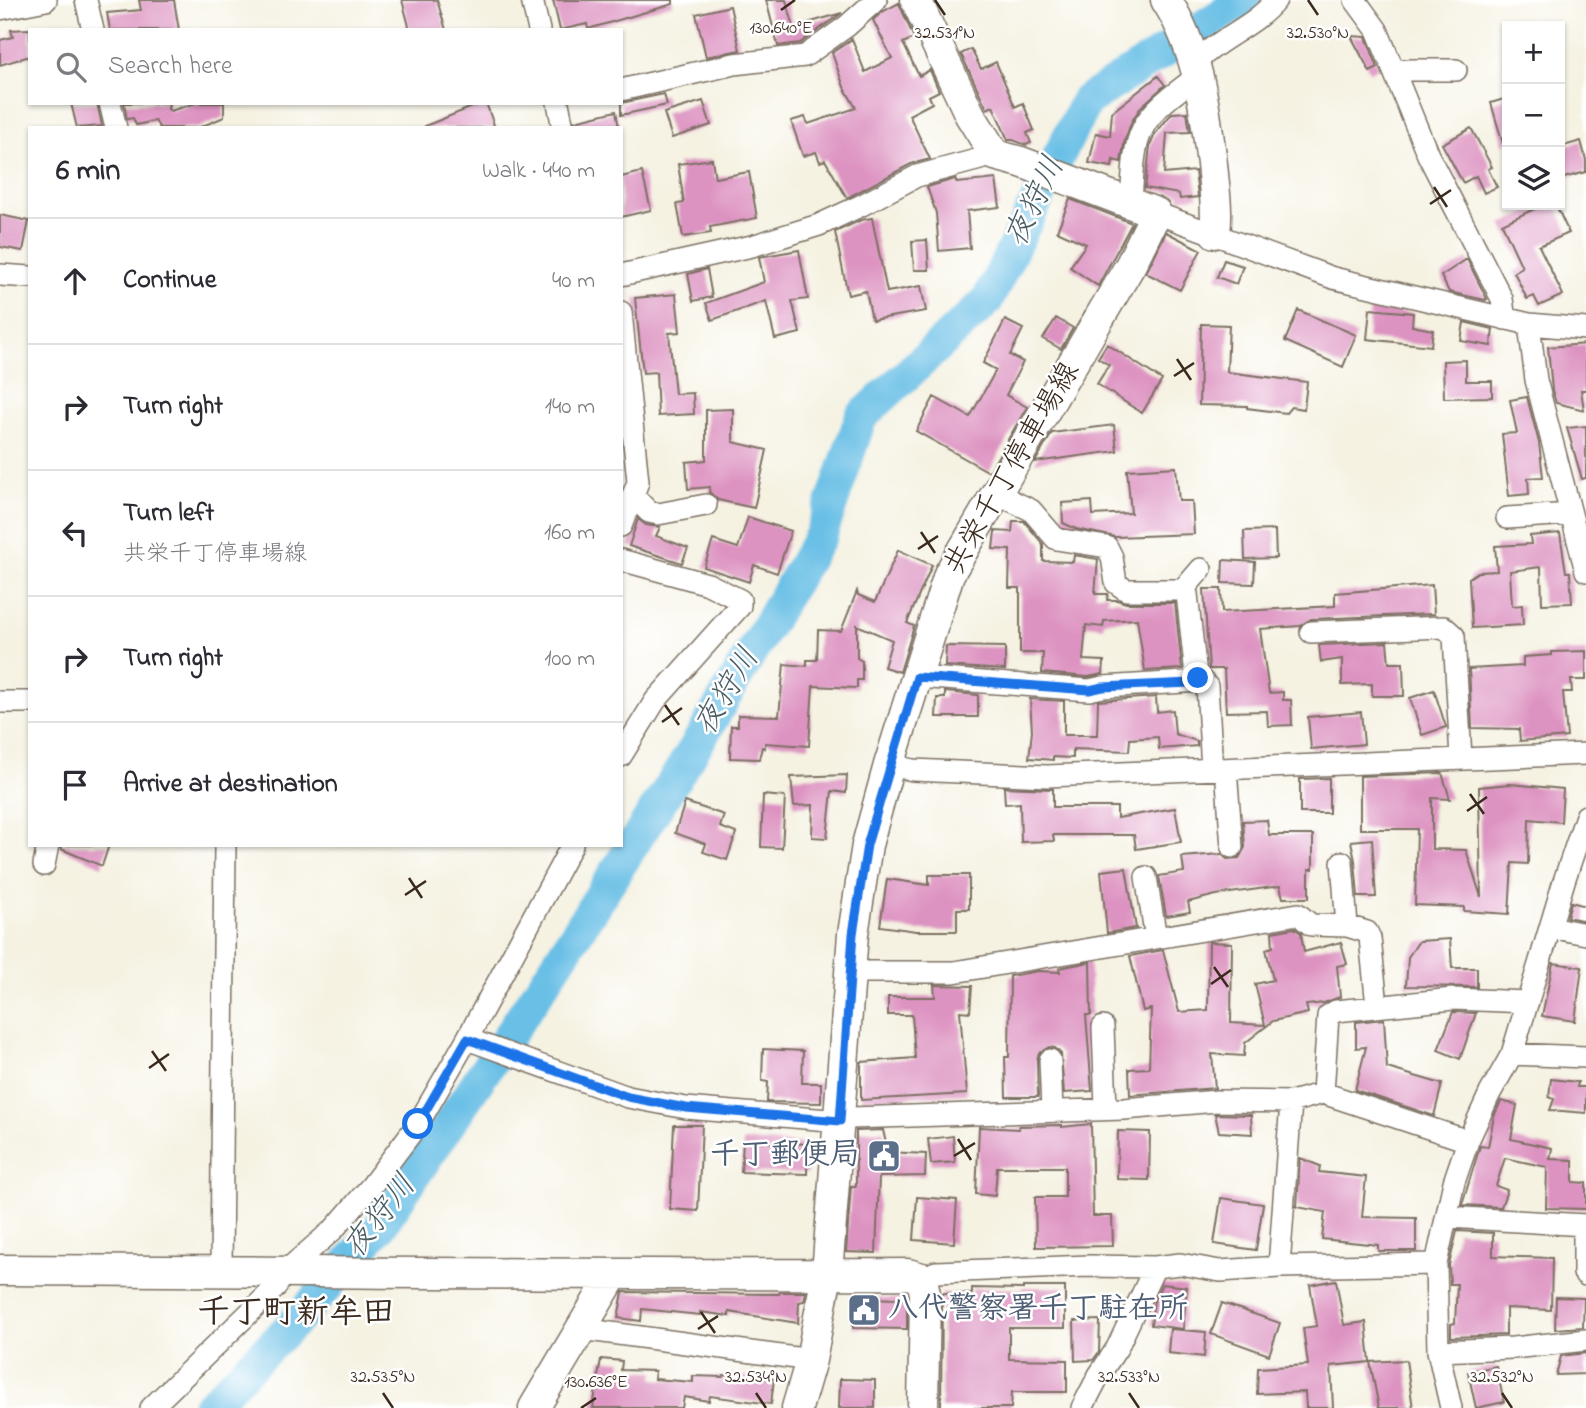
<!DOCTYPE html>
<html lang="en">
<head>
<meta charset="utf-8">
<style>
	:root { --surface:#fff; --page:#f2f2f3; --text:#2b2b33; --muted:#7c7c81; --line:#e1e1e2 }
	body { margin:0; font-family:"Indie Flower","Klee One",sans-serif; background:var(--page); color:var(--text) }
	.controls { position:absolute; right:21px; top:21px; display:grid; overflow:hidden; border-radius:0px; box-shadow:0 2px 5px #0004 }
	.controls button { width:63px; height:63px; display:grid; place-items:center; padding:0; border:0; border-bottom:2px solid var(--line); background:var(--surface); color:var(--text); font:35px sans-serif }
	.stop { position:absolute; width:21px; height:21px; margin:-16px; border:5px solid #1a73e8; border-radius:50%; background:#fff }
	.stop.end { background:#1a73e8; border-color:#fff; box-shadow:0 2px 7px #0008 }
	.list { margin:0; padding:0; list-style:none }
	h2 { display:flex; justify-content:space-between; align-items:center; height:91px; margin:0; padding:0 28px; font-size:30px }
	h2 small { font-size:23px; font-weight:400; color:var(--muted) }
	.list li { display:grid; grid-template-columns:46px 1fr auto; gap:21px; align-items:center; box-sizing:border-box; height:126px; padding:0 28px; border-top:2px solid var(--line) }
	.list b { display:block; font-size:26px; white-space:nowrap }
	.list p { margin:0; font-size:23px; white-space:nowrap; color:var(--muted) }
	.list em { font-size:23px; font-style:normal; color:var(--muted) }
	.icon { flex:none; width:38px; height:38px; fill:none; stroke:currentColor; stroke-width:2; stroke-linecap:round; stroke-linejoin:round }
	.map { position:relative; flex:none; width:1586px; height:1408px; overflow:hidden }
	.search { position:absolute; background:var(--surface); box-shadow:0 2px 5px #0004; left:28px; top:28px; width:595px; height:77px; display:flex; align-items:center; gap:18px; box-sizing:border-box; padding:0 24px; border-radius:0px; color:var(--muted); font-size:26px }
	.panel { position:absolute; background:var(--surface); box-shadow:0 2px 5px #0004; left:28px; top:126px; width:595px; height:721px; border-radius:0px }
	.map>svg:first-child { display:block }
</style>
</head>
<body>
<div class="map">
<svg width="1586" height="1408" viewBox="0 0 1586 1408">
	<rect width="100%" height="100%" fill="#fff"/>
	<filter id="ink" filterUnits="userSpaceOnUse"><feTurbulence type="fractalNoise" baseFrequency=".0143" numOctaves="2"/><feDisplacementMap in="SourceGraphic" scale="14" xChannelSelector="R" yChannelSelector="G"/><feConvolveMatrix kernelMatrix="1 2 1 2 8 2 1 2 1" color-interpolation-filters="sRGB"/></filter>
	<filter id="wash" filterUnits="userSpaceOnUse"><feTurbulence type="fractalNoise" baseFrequency=".00686" numOctaves="4" result="noise"/><feDisplacementMap in="SourceGraphic" scale="28" xChannelSelector="R" yChannelSelector="G"/><feGaussianBlur stdDeviation="1.57" result="paint"/><feColorMatrix in="noise" values="0 0 0 0 0 0 0 0 0 0 0 0 0 0 0 0 0 1.4 0 .05"/><feComposite in="paint" operator="in"/></filter>
	<g filter="url(#wash)">
		<rect width="100%" height="100%" fill="#f5f2e2"/>
		<g fill="none" stroke-linecap="round" stroke-linejoin="round">
			<path stroke="#69bfe6" stroke-width="33" d="M207 1408 297 1320 379 1228 554 968 696 746 821 535 861 417 987 301 1086 101 1244 0"/>
		</g>
		<g id="blocks">
			<path fill="#dd93c1" d="M139 0H174L179 30H110L107 13 141 10Z
				M402 0H437L446 30H410Z
				M553 0H673V4L588 29 587 24 560 30Z
				M766 0H786L794 27 842 13 800 43 778 46Z
				M899 3 914 38 903 43 919 76 930 70 939 91 929 96 932 103 909 115 930 159 911 164 847 198 825 160 820 162 816 152 803 156 791 121 805 117 808 124 856 108 844 87 832 53 852 39 865 72 892 58 873 20 882 12Z
				M730 6 740 50 706 57 696 14Z
				M30 29V56L0 65V40L13 37 11 30Z
				M1351 36 1366 37 1378 68 1370 72Z
				M971 49 981 69 996 62 1015 107 1023 103 1034 130 1027 133 1031 143 1026 145 1013 140H1008L993 106 987 109 961 54Z
				M1158 76 1165 85 1141 107 1132 121 1125 139 1121 162 1113 160 1112 167 1089 163 1096 133 1110 136 1112 112Z
				M664 94 667 105 621 115V103Z
				M1507 98V143L1503 144 1491 103Z
				M703 101 711 125 672 138 664 113Z
				M71 103H97L102 126 77 128Z
				M124 103H169L168 109 170 111 196 103H224V117L198 128H160L155 121 136 125 133 118 127 119Z
				M482 103H486L495 128H425V126Z
				M616 111 619 128H576L575 121Z
				M1187 112 1190 132 1167 133 1164 174 1195 171 1198 197 1180 199 1179 194 1145 188 1146 180 1150 146 1155 134 1172 113Z
				M1471 128 1492 167 1488 169 1497 187 1484 193 1476 176 1463 183 1442 144Z
				M1581 141 1586 160V172L1560 179V147Z
				M712 159 715 178 749 172 757 218 710 227 711 233 683 237 677 204 684 203 678 164Z
				M642 172 651 210 621 217V177Z
				M955 179 957 183 996 179 1000 207 967 211 970 248 939 251 936 213 927 187Z
				M1070 199 1132 223 1098 286 1070 267 1086 244 1057 231Z
				M1543 205H1556L1569 233 1539 246 1563 295 1539 306 1534 296 1527 299 1514 272 1522 267 1502 224Z
				M0 215 29 221 23 251 0 247Z
				M872 218 887 292 921 286 926 311 872 320 866 291 848 295 835 232 861 220Z
				M1166 232 1201 250 1180 290 1146 273Z
				M927 240 929 270H914L912 241Z
				M799 250 808 299 792 301 800 333 775 339 766 301 712 320 706 303 764 282 759 257Z
				M1467 259 1487 299 1485 300 1449 292 1441 276Z
				M1224 260 1243 266 1236 284 1217 277Z
				M707 269 712 297 693 301 688 274Z
				M676 294 680 332 669 333 675 394 693 393 694 414 658 416 656 372 643 373 635 298Z
				M1370 309 1413 313 1412 326 1433 330 1431 346 1367 339Z
				M1298 310 1356 335 1343 367 1285 341Z
				M1056 318 1073 328 1061 349 1043 339Z
				M1005 320 1023 329 1010 355 1023 362 1006 395 1027 407 989 472 916 431 934 397 970 417 996 370 983 363Z
				M1464 322 1493 329 1491 346 1461 341Z
				M1201 324 1229 325 1227 372 1307 382 1304 409 1291 407 1286 413 1247 408V406L1199 405Z
				M1107 344 1162 380 1142 413 1097 384 1109 365 1098 358Z
				M1586 344V390H1581L1584 410 1556 403 1552 390 1548 347Z
				M1466 360V381H1492V397L1444 398 1443 361Z
				M1527 397 1539 443 1543 477 1528 478 1529 494 1509 496 1502 434 1517 433 1510 400Z
				M733 409V442L767 450 754 508 718 500 709 492 710 487 688 489 686 462 706 460V410Z
				M1114 425 1117 451 1035 462 1052 433Z
				M1586 426V478L1582 479 1567 428Z
				M1176 467 1179 501H1192L1194 534 1115 537 1076 529 1063 523 1062 503 1092 501 1093 515 1131 513 1127 470Z
				M748 517 791 531 777 573 754 565 749 582 704 567 713 540 738 548Z
				M638 519 646 525 660 527 656 536 688 548 682 563 629 546Z
				M1013 521H1024L1043 544V561L1073 562 1074 555 1098 559 1095 594H1108L1107 600H1117L1126 603H1175L1182 669 1145 671 1137 619 1104 621 1103 627 1086 625 1083 660 1104 661 1103 674 1088 677 1042 673 1043 653H1020V588H1009L1010 550 993 549 995 531 1012 532Z
				M1275 530 1276 558 1245 559 1244 531Z
				M1560 533 1566 572H1570L1572 603 1542 604 1541 567 1510 571 1512 606 1522 605 1523 625 1472 628 1469 578 1478 572 1497 571 1495 546 1531 544 1530 536Z
				M898 550 932 565 907 623 914 626 900 672 884 667 892 640 857 625V658L862 661V680H857V688L813 686 809 746 765 743V748L762 747 759 759 730 758 731 726H738V715L779 716 784 664 807 666V660H817L818 630 841 631 857 591 858 595 875 602Z
				M1223 560 1255 562 1254 584 1222 583Z
				M1432 585 1434 614 1311 619 1300 626 1260 629 1269 693 1283 692V700H1291L1292 725 1268 726 1267 711 1226 712 1224 669H1209L1204 589H1221L1222 612 1335 606V593Z
				M1387 642 1389 663H1403L1404 696H1372V684L1342 685V659L1321 662 1319 645Z
				M946 646 1005 647V670L945 666Z
				M1586 651V680H1571L1572 692H1563L1567 737 1520 741 1519 729 1472 728 1469 669 1523 666V657L1552 655V652Z
				M1434 690 1446 727 1422 735 1410 698Z
				M945 692 978 695V717H936L937 698H945Z
				M1156 697 1157 712 1173 710 1175 734 1197 741V746L1159 749 1158 737 1130 739 1129 751 1073 749V758L1053 757V760L1029 758 1032 731 1030 699 1064 701V735H1097L1098 701Z
				M1361 712 1364 744 1311 749 1308 717Z
				M1442 773 1450 799 1432 798V849L1466 850 1481 897 1479 787 1510 784 1563 789 1561 822 1529 819 1528 864 1512 863 1509 914 1464 911V907L1415 905 1417 829H1360V776Z
				M847 775 846 793 832 791 827 838 812 837 813 805 794 806 791 777Z
				M1329 778V813H1300V779Z
				M1004 787 1053 789V807H1117V818L1175 808 1181 842 1136 849 1134 835H1053L1054 841 1021 842 1020 803 1005 804Z
				M763 795 785 797 782 848 761 847Z
				M685 802 724 815 720 827 736 833 727 860 703 852 706 844 675 833Z
				M1267 820 1269 835H1313V869H1309V898H1283L1280 886 1216 895 1188 902 1190 912 1166 916 1159 876 1184 872 1182 857 1221 854 1227 859 1239 858 1245 847 1243 821Z
				M1372 839 1376 897H1358L1355 861 1351 841Z
				M61 845H109L102 866 61 849Z
				M1126 868 1136 928 1107 933 1101 871Z
				M929 875H969V909H957V931H916L880 926 887 879 929 885Z
				M1571 902 1586 906V921L1567 917Z
				M1294 928 1301 933 1304 952 1341 942 1347 964 1337 966 1340 997 1324 1003 1306 1005 1308 1013 1273 1021 1245 1043 1244 1056 1212 1054 1215 1088 1130 1095 1129 1069 1149 1068 1151 1009 1143 1011 1130 956 1163 950 1179 1012 1208 1010 1209 942 1232 943 1231 1023 1265 1025 1255 984 1273 980 1266 949 1273 947 1272 932Z
				M1450 939 1452 968H1477V987L1406 986 1408 957 1419 941Z
				M1090 962 1091 1015H1086L1092 1091 1064 1093 1061 1054 1055 1048 1049 1047 1039 1053 1037 1060 1038 1097H1006L1005 1057H1009L1010 976 1038 971 1060 972 1059 968Z
				M1553 963 1582 967 1575 1021 1542 1016Z
				M934 985 972 986 970 1012 960 1011 967 1094 861 1100V1062L915 1058 912 1015H888V997H935Z
				M1453 1012 1476 1013 1460 1059 1438 1050Z
				M1384 1019 1387 1068 1442 1084 1434 1116 1355 1090 1366 1047 1356 1048V1022Z
				M763 1049 803 1051 802 1083H821V1103L767 1102 768 1082 762 1081Z
				M1551 1079 1578 1082 1577 1087H1586V1113L1550 1110 1554 1099 1549 1097Z
				M1501 1101 1517 1105 1511 1139 1552 1148 1550 1159 1573 1160V1182L1586 1183V1209L1546 1208 1547 1167 1505 1158 1496 1186 1507 1190 1501 1207 1462 1205 1480 1146 1488 1147 1494 1116Z
				M1215 1114 1251 1115 1252 1134 1219 1132Z
				M1091 1124 1093 1216H1112L1113 1246 1036 1247 1035 1197H1065V1167H997L995 1196 976 1194 979 1127 1019 1129V1126L1062 1125V1127Z
				M674 1125H702L698 1211 670 1209Z
				M883 1130 888 1152 926 1154 925 1176 879 1177 876 1253 846 1252 851 1186H856V1131Z
				M1118 1131 1150 1132 1149 1180 1117 1179Z
				M953 1136 955 1162 931 1164 928 1139Z
				M743 1141 808 1144 807 1174 741 1172Z
				M1300 1158 1320 1166 1319 1172 1366 1177 1362 1217 1416 1218V1251H1378V1245L1322 1239 1325 1212 1297 1207Z
				M917 1197 957 1200 954 1243 914 1240Z
				M1221 1198 1263 1204 1256 1250 1214 1244Z
				M1457 1231 1493 1233V1256L1552 1258 1551 1310 1506 1308V1335L1451 1337V1324L1455 1323 1457 1284H1450L1449 1265Z
				M1336 1280 1344 1325 1366 1322 1370 1362 1331 1366 1333 1408H1306L1305 1392 1257 1394 1258 1368 1308 1365 1303 1328 1317 1326 1310 1285Z
				M1162 1284 1187 1287 1183 1329 1151 1325 1154 1300Z
				M1023 1287H1065V1328H1009V1359L1067 1360V1392H1012L1011 1408H941L942 1293 972 1294V1288L1023 1289Z
				M623 1292 779 1294 780 1292H806L804 1301 799 1302 798 1323 729 1312V1316L700 1312V1315L642 1309 641 1321 618 1318Z
				M1556 1297 1584 1298 1583 1327 1555 1329Z
				M853 1298 907 1299V1329L853 1328Z
				M1222 1303 1280 1323 1269 1355 1211 1334Z
				M1100 1320 1099 1352 1093 1360 1075 1361 1074 1321Z
				M1170 1329 1206 1332 1204 1357 1168 1353Z
				M1586 1353V1374L1556 1375 1561 1356Z
				M601 1359 622 1361 621 1370 655 1371 654 1379 693 1382V1376L723 1377 724 1375 774 1379 771 1404 710 1396 709 1401 684 1397 682 1408H593Z
				M1406 1360 1413 1408H1379L1370 1362Z
				M1496 1366 1504 1402 1476 1408 1468 1372Z
				M840 1379 875 1380V1408H839Z"/>
		</g>
	</g>
	<g filter="url(#ink)">
		<use href="#blocks" fill-opacity="0" stroke="#7c7063" stroke-width="2"/>
		<g fill="none" stroke-linecap="round" stroke-linejoin="round">
			<defs>
				<path id="street" d="M86 0 93 30
					M532 0 539 30
					M1355 0 1377 30 1428 155 1502 299 1505 319
					M0 9 46 0
					M1195 63C1218 38 1254 27 1276 0
					M1395 70H1456
					M621 90 734 64 805 56 847 26 876 0
					M110 103 116 128
					M558 103 563 128
					M1131 204C1135 128 1136 121 1198 76
					M1156 213 1333 278 1529 324 1586 329
					M0 275 30 277
					M621 275 752 246 819 225 860 206 917 176 995 155
					M621 312 638 482 621 526
					M1529 324 1536 380 1586 571
					M997 494 1031 510 1056 539 1107 547 1112 557 1116 583 1126 590H1183L1187 594 1196 675 1207 686 1212 769
					M634 497 649 512 658 514 706 505
					M1507 518 1571 514
					M621 560 708 584 740 600V606L655 701 621 756
					M1183 590 1201 569
					M1311 632 1444 627 1454 636 1461 758
					M917 677 1089 690 1103 687 1201 681
					M0 702H30
					M889 765 913 770 1047 776 1586 754
					M1226 769 1232 847
					M1342 862 1347 926
					M44 865 48 845
					M1146 877 1156 938
					M1550 927 1586 934
					M852 972H954L1298 914 1311 925 1347 926 1367 932 1370 938 1377 1006
					M1103 1027 1106 1109
					M467 1039 628 1097 686 1108 840 1121 851 1118 1124 1109 1217 1101 1291 1102 1323 1093 1468 1141
					M1512 1054 1586 1057
					M1050 1060 1052 1111
					M1323 1093 1328 1016 1336 1011 1453 999 1528 1002
					M1447 1217 1586 1225
					M1584 1225V1273L1586 1275
					M1279 1267 1291 1102
					M221 1270 225 845
					M922 1278 936 1272 1089 1266 1155 1267 1180 1264 1220 1271 1279 1267 1436 1264
					M581 1329 811 1360
					M1438 1351 1513 1348 1586 1340
					M151 1408 274 1289 287 1270 334 1229 372 1185 418 1124 467 1039 572 845
					M1082 1408 1099 1375 1117 1348 1155 1267
					M1451 1408 1438 1351 1436 1264 1454 1182 1468 1141 1490 1093 1512 1054 1564 881 1586 816"/>
				<path id="secondary" d="M1166 0C1198 49 1205 107 1212 164 1214 187 1218 210 1215 233
					M0 1270C303 1271 605 1276 908 1274L922 1278 925 1294 923 1408
					M534 1408 613 1275
					M797 1408 811 1360 827 1274 853 934 867 845 889 765 949 574 1131 264 1156 213 1021 162 995 155 970 115 916 0"/>
			</defs>
			<use href="#street" stroke="#7c7063" stroke-width="24"/>
			<use href="#secondary" stroke="#7c7063" stroke-width="33"/>
			<use href="#street" stroke="#fff" stroke-width="21"/>
			<use href="#secondary" stroke="#fff" stroke-width="30"/>
		</g>
	</g>
	<g fill="none" stroke-linecap="round" stroke-linejoin="round" filter="url(#ink)">
		<path stroke="#1a73e8" stroke-width="9" d="M418 1124 467 1039 628 1097 686 1108 840 1121 853 934 867 845 917 677 1089 690 1103 687 1190 683 1201 681 1198 678"/>
	</g>
	<path fill="none" stroke="#3b2a1e" stroke-width="2.5" d="M935 0 945 15M1308 0 1318 15M781 10 795 0M1434 187 1447 207M1430 204 1451 190M1177 359 1191 380M1174 376 1194 363M921 532 935 553M918 549 938 536M665 705 679 725M662 722 682 708M1470 794 1484 814M1467 811 1487 797M409 878 422 898M405 895 426 881M1214 967 1228 987M1211 984 1231 970M152 1051 166 1071M149 1068 169 1054M958 1139 971 1160M954 1156 975 1143M701 1312 715 1333M698 1329 718 1316M383 1393 393 1408M756 1393 766 1408M1129 1393 1139 1408M1502 1393 1512 1408M581 1408 596 1398"/>
	<defs>
		<symbol id="civic-square" viewBox="-11 -11 22 22"><rect x="-9" y="-9" width="18" height="18" rx="4" fill="#5c6f8a" stroke="#fff"/><path d="M-.6-6.5H3V-4.5H.6V-3L4-1V1h2V6H-6V1h2V-1L-.6-3ZM-1.2 2.5V6h2.4V2.5Z" fill="#fff"/></symbol>
	</defs>
	<g fill-rule="evenodd">
		<use href="#civic-square" x="865" y="1137" width="38" height="38"/>
		<use href="#civic-square" x="845" y="1291" width="38" height="38"/>
	</g>
	<g text-anchor="middle" dominant-baseline="central" stroke-width="5" stroke-linejoin="round" paint-order="stroke">
		<g font-size="30" fill="#3b2a1e" stroke="#fff">
			<text transform="translate(1013 469) rotate(-60)">共栄千丁停車場線</text>
		</g>
		<g font-size="30" font-weight="bold" fill="#4e5e75" stroke="#fff" text-anchor="end">
			<text x="860" y="1156">千丁郵便局</text>
			<text x="888" y="1310" text-anchor="start">八代警察署千丁駐在所</text>
		</g>
		<g font-size="32" font-style="italic" fill="#4b5e64" stroke="#fff">
			<text transform="translate(1036 202) rotate(-64)">夜狩川</text>
			<text transform="translate(728 692) rotate(-59)">夜狩川</text>
			<text transform="translate(381 1217) rotate(-52)">夜狩川</text>
		</g>
		<g font-size="33" font-weight="bold" fill="#3b2a1e" stroke="#fff">
			<text x="296" y="1314">千丁町新牟田</text>
		</g>
	</g>
	<g font-size="18" text-anchor="middle" fill="#3b2a1e" stroke="#fff" stroke-width="5" stroke-linejoin="round" paint-order="stroke">
		<text x="781" y="33">130.640°E</text>
		<text x="945" y="38">32.531°N</text>
		<text x="1318" y="38">32.530°N</text>
		<text x="383" y="1382">32.535°N</text>
		<text x="756" y="1382">32.534°N</text>
		<text x="1129" y="1382">32.533°N</text>
		<text x="1502" y="1382">32.532°N</text>
		<text x="596" y="1387">130.636°E</text>
	</g>
</svg>
<div class="controls">
<button>+</button>
<button>−</button>
<button><svg class="icon" aria-label="layers" viewBox="0 0 24 24"><path d="M12 4l9 5-9 5-9-5zM3 14l9 5 9-5"/></svg></button>
</div>
<div class="stop" style="left:418px;top:1124px"></div>
<div class="stop end" style="left:1198px;top:678px"></div>
<div class="search"><svg class="icon" aria-label="search" viewBox="0 0 24 24"><circle cx="10" cy="10" r="6"/><path d="M15 15l6 6"/></svg>Search here</div>
<section class="panel">
<h2>6 min<small>Walk · 440 m</small></h2>
<ul class="list">
<li><svg class="icon" aria-label="ahead" viewBox="0 0 24 24"><path d="M12 20V5M6 11l6-6 6 6"/></svg><div><b>Continue</b></div><em>40 m</em></li>
<li><svg class="icon" aria-label="right" viewBox="0 0 24 24"><path d="M7 20v-9h11M14 6l5 5-5 5"/></svg><div><b>Turn right</b></div><em>140 m</em></li>
<li><svg class="icon" aria-label="left" viewBox="0 0 24 24"><path d="M17 20v-9H6M10 6l-5 5 5 5"/></svg><div><b>Turn left</b><p>共栄千丁停車場線</p></div><em>160 m</em></li>
<li><svg class="icon" aria-label="right" viewBox="0 0 24 24"><path d="M7 20v-9h11M14 6l5 5-5 5"/></svg><div><b>Turn right</b></div><em>100 m</em></li>
<li><svg class="icon" aria-label="arrive" viewBox="0 0 24 24"><path d="M6 21V4h12l-3 4 3 4H6"/></svg><div><b>Arrive at destination</b></div></li>
</ul>
</section>
</div>
</body>
</html>
